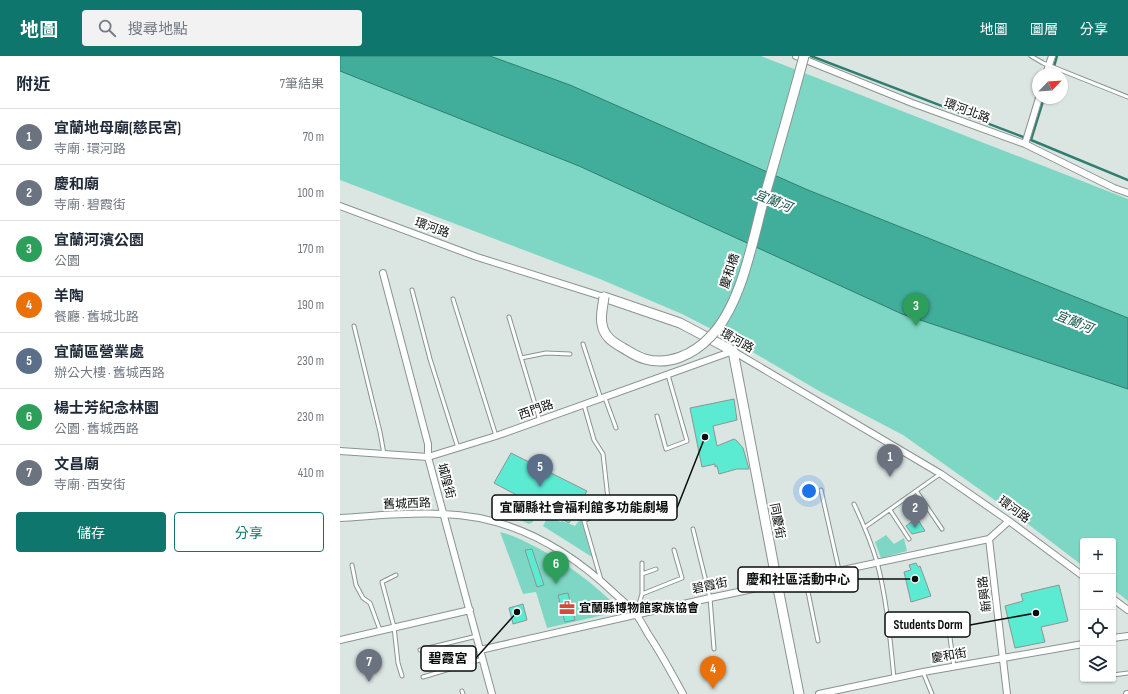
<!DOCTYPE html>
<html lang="zh-TW">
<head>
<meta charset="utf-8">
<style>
	:root { --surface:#fff; --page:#f2f2f3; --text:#1f2937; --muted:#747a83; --line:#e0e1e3; --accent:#0f766e }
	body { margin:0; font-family:"Sofia Sans Condensed","Noto Sans TC",sans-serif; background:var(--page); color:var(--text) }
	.controls { position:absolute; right:12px; bottom:12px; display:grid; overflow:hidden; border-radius:4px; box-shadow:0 1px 3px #0004 }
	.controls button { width:36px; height:36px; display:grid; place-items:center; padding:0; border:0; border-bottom:1px solid var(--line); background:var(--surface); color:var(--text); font:20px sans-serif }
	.compass { position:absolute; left:692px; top:12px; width:36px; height:36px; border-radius:50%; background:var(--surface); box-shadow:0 1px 3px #0004; rotate:65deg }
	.you { position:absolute; left:469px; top:435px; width:14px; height:14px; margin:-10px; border:3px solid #fff; border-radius:50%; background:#1a73e8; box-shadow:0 0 0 6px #1a73e833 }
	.badge { display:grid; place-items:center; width:26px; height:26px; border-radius:50%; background:var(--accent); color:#fff; font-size:13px; font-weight:700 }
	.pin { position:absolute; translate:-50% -33px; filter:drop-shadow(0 1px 2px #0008) }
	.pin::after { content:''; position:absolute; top:21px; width:14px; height:12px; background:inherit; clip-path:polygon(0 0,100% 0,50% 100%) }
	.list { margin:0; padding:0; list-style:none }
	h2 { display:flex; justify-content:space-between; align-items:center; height:52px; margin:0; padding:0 16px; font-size:17px }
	h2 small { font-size:13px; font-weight:400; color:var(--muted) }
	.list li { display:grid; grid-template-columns:26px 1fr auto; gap:12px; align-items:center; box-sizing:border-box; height:56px; padding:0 16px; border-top:1px solid var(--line) }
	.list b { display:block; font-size:15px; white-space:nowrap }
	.list p { margin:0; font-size:13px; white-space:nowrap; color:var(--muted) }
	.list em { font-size:13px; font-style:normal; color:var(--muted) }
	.actions { display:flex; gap:8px; padding:12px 16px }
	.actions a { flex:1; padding:9px 0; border:1px solid var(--accent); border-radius:4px; text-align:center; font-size:14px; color:var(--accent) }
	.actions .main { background:var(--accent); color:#fff }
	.icon { flex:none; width:22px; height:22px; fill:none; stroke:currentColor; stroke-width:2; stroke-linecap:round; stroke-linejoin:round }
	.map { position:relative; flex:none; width:788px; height:638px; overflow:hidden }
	header { display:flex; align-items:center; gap:24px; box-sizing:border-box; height:56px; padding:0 20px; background:var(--accent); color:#fff }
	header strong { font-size:19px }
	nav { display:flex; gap:22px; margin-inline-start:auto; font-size:14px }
	.search { width:280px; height:36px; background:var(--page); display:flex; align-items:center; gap:10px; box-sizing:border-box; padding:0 14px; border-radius:4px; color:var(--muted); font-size:15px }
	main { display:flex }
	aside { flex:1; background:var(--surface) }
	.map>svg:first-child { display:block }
</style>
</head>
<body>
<header>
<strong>地圖</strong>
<div class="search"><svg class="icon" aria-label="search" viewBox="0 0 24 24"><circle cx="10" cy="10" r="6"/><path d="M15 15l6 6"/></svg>搜尋地點</div>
<nav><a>地圖</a><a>圖層</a><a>分享</a></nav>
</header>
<main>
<aside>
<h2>附近<small>7筆結果</small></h2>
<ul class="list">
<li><span class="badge" style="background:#6b7280">1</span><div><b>宜蘭地母廟(慈民宮)</b><p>寺廟 · 環河路</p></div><em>70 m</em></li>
<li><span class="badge" style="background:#6b7280">2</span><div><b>慶和廟</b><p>寺廟 · 碧霞街</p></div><em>100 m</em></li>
<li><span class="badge" style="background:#2e9e5b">3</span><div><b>宜蘭河濱公園</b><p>公園</p></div><em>170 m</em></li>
<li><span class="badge" style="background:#e8710a">4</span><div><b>羊陶</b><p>餐廳 · 舊城北路</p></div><em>190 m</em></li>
<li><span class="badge" style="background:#5c6f8a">5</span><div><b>宜蘭區營業處</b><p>辦公大樓 · 舊城西路</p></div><em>230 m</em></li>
<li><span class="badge" style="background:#2e9e5b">6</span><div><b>楊士芳紀念林園</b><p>公園 · 舊城西路</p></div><em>230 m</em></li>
<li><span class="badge" style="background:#6b7280">7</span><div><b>文昌廟</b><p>寺廟 · 西安街</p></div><em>410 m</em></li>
</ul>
<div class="actions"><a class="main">儲存</a><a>分享</a></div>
</aside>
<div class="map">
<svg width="788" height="638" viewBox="0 0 788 638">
	<rect width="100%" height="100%" fill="#dbe6e3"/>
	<path fill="#7ed7c4" d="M0 0H421L788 143V545L773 533V485H743V510L680 462 563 379 479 335 387 281 342 258 260 223 0 124Z
		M177 444 196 452 197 455 193 466 189 468 157 454Z
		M209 458 220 466 222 465 235 470 241 462 252 501 203 470Z
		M160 476C173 479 184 485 196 491 229 509 255 528 281 555L207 572 196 536 183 538Z
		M546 479 554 488 564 482 567 495 541 502 535 486Z"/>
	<path fill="#40ae9a" stroke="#307e70" d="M0 0H150L230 29 468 134 788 262V333L562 258 239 110 0 15Z"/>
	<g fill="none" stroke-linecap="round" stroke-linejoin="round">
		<path stroke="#307e70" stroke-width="2.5" d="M471 0 691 84 788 124
			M712 18 717 0
			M691 84 704 42"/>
	</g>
	<path fill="#5bebd2" stroke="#8b9693" d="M394 343 397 364 373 370 377 390 394 383 397 385 403 392 409 413H397L379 418 377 410 375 411V408L362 411 350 352Z
		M171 397 247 435 229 467 154 427Z
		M577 462 585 475 572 478 566 470Z
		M192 493 204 529 197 531 185 494Z
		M576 507 578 511 580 510 591 540 571 546 564 516 571 514 569 509Z
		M719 529 728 565 701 571 705 586 675 592 665 550 683 545 681 538Z
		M228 537 235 564 225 566 218 539Z
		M183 548 187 564 173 568 169 552Z"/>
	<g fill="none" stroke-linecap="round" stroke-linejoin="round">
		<defs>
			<path id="lane" d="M691 0 703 7 788 41
				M72 234 90 303 118 392
				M113 243 156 380
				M169 261 200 365
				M14 270 40 376 44 398
				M243 288 261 343
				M181 302 206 297 230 298
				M265 342 276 372
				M244 349 254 384 263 398 269 452 244 465 261 524
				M317 360 326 393 347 385 328 319
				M481 434 499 514
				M577 436 602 473
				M514 448C523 467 531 486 537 506 547 544 550 583 554 622
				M550 454 569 483
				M525 471 600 418
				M353 473 370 542 374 593
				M12 509 16 529 23 542 30 547 40 574
				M302 518 316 513
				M56 519 42 526 54 571 58 607 62 620
				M465 521 478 585
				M302 538V507
				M296 558 302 538 342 522 334 494
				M608 567 614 611
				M80 594 137 580
				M583 616 592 638
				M773 619 788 617
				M83 621 143 603
				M122 635 123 638"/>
			<path id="street" d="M456 0 572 47 685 88 774 132 788 137
				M706 18 712 0
				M685 88 699 42
				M0 150 137 201 264 241
				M43 217 88 388V401L152 638
				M0 395 88 401 156 380 393 295 601 418 669 465 743 520
				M0 462C33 460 70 456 103 458 170 460 228 493 275 538 282 544 289 550 295 557 300 563 304 571 308 578 321 597 332 618 343 638
				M649 483 667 638
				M773 543 788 554
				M773 582 788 580
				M0 584 130 554
				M140 594 370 542 649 483 669 465
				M479 638 583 616 743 588
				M787 638H788"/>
			<path id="secondary" d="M264 241 340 267 393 295 437 527 459 638"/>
		</defs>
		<use href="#lane" stroke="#899491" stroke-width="5"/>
		<use href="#street" stroke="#899491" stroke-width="8"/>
		<use href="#secondary" stroke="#899491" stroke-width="11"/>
		<use href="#lane" stroke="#fff" stroke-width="3"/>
		<use href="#street" stroke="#fff" stroke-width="6"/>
		<use href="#secondary" stroke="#fff" stroke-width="9"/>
		<defs>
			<path id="secondary-bridge" d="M264 241C263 250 260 260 262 268 264 281 273 286 283 292 290 296 297 301 305 303 329 310 354 298 370 281 401 250 412 187 423 146 437 97 451 49 464 0"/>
		</defs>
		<use href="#secondary-bridge" stroke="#899491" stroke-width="11" stroke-linecap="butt"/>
		<use href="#secondary-bridge" stroke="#fff" stroke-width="9"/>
	</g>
	<defs>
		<symbol id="office-bare" viewBox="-9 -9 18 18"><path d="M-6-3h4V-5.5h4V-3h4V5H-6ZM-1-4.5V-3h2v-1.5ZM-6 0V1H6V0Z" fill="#d6493b" stroke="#fff" stroke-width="2.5" paint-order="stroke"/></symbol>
	</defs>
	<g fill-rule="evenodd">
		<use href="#office-bare" x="216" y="541" width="22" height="22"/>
	</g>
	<g text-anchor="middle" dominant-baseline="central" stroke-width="4" stroke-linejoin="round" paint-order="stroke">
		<g font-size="12" fill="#0a0e0d" stroke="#fff">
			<text transform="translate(627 55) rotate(20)">環河北路</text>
			<text transform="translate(92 172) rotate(20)">環河路</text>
			<text transform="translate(390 215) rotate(-72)">慶和橋</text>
			<text transform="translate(397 285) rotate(29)">環河路</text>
			<text transform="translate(196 354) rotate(-19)">西門路</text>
			<text transform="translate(106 425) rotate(75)">城隍街</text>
			<text transform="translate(67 448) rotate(-2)">舊城西路</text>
			<text transform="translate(674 454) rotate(36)">環河路</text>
			<text transform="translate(437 465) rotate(79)">同慶街</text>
			<text transform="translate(370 530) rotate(-12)">碧霞街</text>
			<text transform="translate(645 538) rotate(-97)">新興路</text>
			<text transform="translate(609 600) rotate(-10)">慶和街</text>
		</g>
		<g font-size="12" font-weight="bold" fill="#0a0e0d" stroke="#fff" text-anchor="start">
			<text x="239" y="552">宜蘭縣博物館家族協會</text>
		</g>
		<g font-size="13" font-style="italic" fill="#1b574d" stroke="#fff">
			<text transform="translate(433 145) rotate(22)">宜蘭河</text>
			<text transform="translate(734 266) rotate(22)">宜蘭河</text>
		</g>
	</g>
	<path fill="none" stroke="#0a0e0d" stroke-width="1.5" d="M365 381L337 452M575 523L518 523M696 557L630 569M177 556L136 602"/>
	<g fill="#0a0e0d" stroke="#fff" stroke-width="1.5">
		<circle cx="365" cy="381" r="4"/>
		<circle cx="575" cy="523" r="4"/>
		<circle cx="696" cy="557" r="4"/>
		<circle cx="177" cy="556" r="4"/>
	</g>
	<g fill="#fff" stroke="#0a0e0d" stroke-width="1.5">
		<rect x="152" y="439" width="185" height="25" rx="4"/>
		<rect x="398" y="511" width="120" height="25" rx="4"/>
		<rect x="545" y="556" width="85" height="25" rx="4"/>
		<rect x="81" y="590" width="55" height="25" rx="4"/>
	</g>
	<g font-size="13" text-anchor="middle" font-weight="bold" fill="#0a0e0d">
		<text x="244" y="456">宜蘭縣社會福利館多功能劇場</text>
		<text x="458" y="528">慶和社區活動中心</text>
		<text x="588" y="573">Students Dorm</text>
		<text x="108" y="607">碧霞宮</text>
	</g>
</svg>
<div class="controls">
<button>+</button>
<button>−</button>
<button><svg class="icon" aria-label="locate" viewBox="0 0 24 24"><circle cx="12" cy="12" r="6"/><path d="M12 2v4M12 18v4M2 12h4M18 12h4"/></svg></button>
<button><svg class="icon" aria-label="layers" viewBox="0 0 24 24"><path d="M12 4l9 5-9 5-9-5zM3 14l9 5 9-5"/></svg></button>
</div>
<svg class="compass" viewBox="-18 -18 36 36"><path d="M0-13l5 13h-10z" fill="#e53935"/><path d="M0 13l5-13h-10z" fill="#747a83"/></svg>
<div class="you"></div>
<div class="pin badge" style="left:550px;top:421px;background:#6b7280">1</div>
<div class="pin badge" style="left:575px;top:472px;background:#6b7280">2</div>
<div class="pin badge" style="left:576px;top:270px;background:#2e9e5b">3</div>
<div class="pin badge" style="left:373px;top:633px;background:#e8710a">4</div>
<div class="pin badge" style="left:200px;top:431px;background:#5c6f8a">5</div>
<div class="pin badge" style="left:216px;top:528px;background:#2e9e5b">6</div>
<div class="pin badge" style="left:29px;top:626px;background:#6b7280">7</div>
</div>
</main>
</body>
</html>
